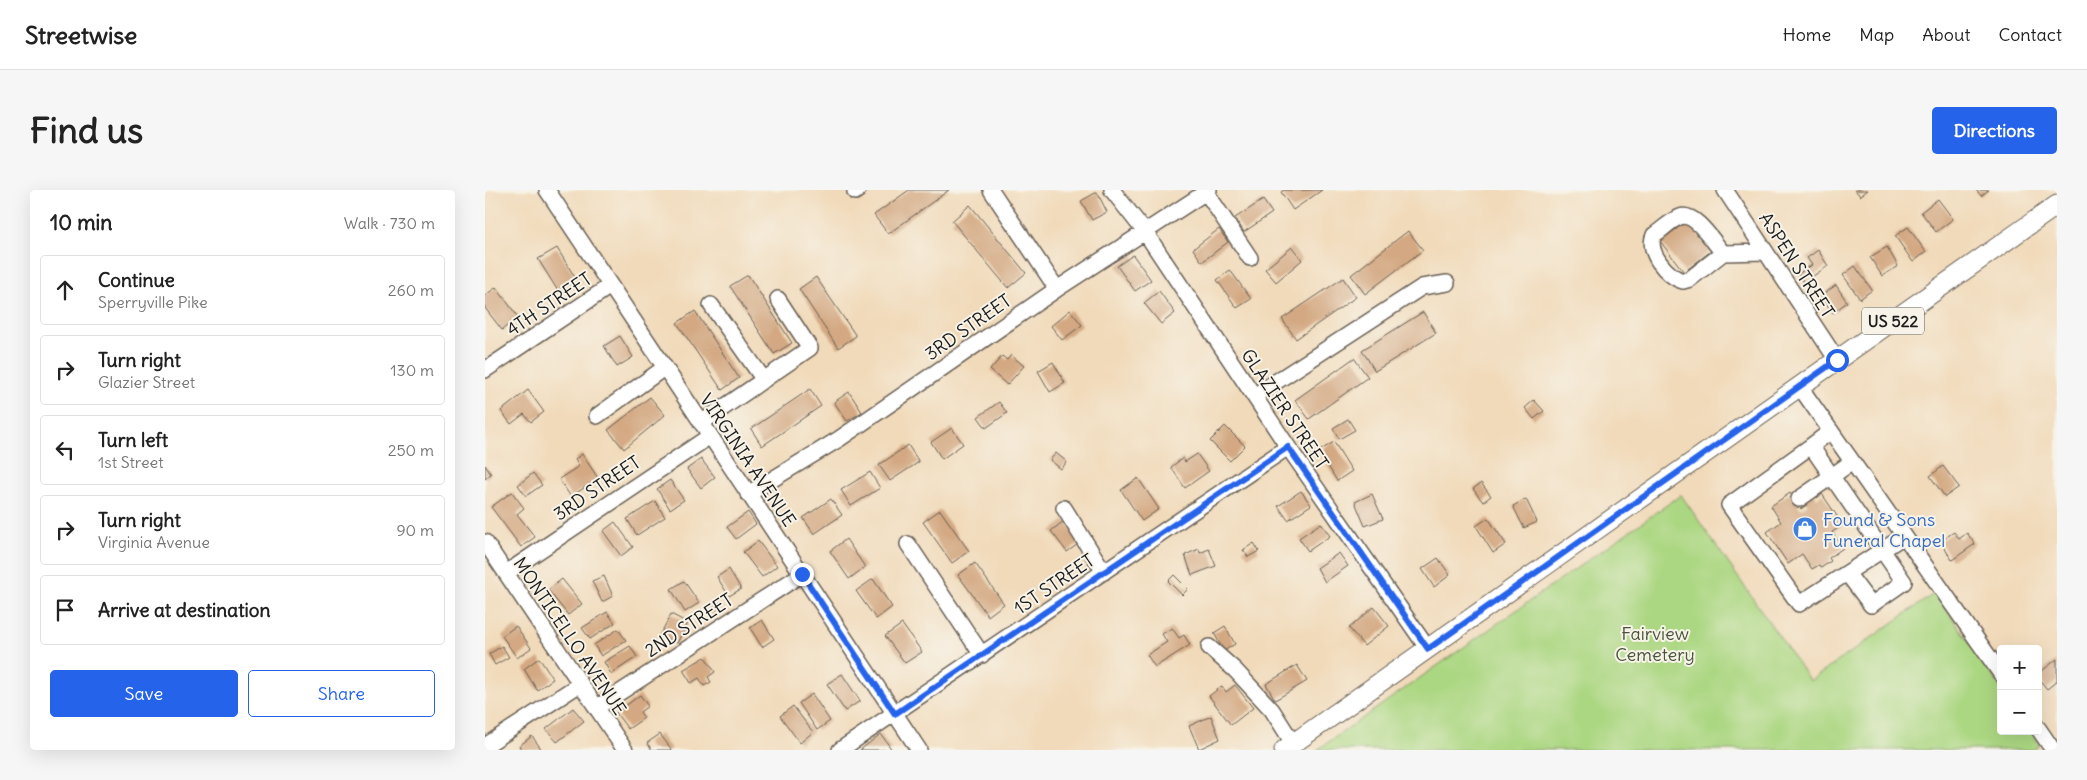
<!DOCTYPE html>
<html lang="en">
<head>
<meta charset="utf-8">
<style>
	:root { --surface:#fff; --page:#f6f6f6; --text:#222; --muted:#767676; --line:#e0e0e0; --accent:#2563eb }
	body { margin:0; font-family:Delius,sans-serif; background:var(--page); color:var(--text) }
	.controls { position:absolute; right:15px; bottom:15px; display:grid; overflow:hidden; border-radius:5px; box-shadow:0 5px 20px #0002 }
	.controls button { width:45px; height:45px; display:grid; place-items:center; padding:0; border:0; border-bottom:1px solid var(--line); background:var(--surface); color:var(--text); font:25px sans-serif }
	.stop { position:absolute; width:15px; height:15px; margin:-11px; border:4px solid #2563eb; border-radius:50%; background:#fff }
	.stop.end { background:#2563eb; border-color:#fff; box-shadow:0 1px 5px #0008 }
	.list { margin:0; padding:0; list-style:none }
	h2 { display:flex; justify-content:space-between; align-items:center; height:65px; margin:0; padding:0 20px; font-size:21px }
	h2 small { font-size:16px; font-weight:400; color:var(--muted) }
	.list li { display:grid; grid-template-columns:32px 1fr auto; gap:15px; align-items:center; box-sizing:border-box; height:70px; margin:0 10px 10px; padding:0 10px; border:1px solid var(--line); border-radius:5px }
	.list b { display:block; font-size:19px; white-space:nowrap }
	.list p { margin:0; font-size:16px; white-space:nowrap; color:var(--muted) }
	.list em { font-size:16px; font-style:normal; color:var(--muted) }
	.actions { display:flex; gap:10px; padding:15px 20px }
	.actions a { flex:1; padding:11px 0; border:1px solid var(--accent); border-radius:5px; text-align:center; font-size:18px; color:var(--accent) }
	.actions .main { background:var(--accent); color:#fff }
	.icon { flex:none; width:28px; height:28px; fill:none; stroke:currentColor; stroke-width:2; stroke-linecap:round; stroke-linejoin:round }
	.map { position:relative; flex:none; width:1572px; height:560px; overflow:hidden; border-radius:5px }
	header { display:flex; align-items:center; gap:30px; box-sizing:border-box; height:70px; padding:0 25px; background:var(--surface); border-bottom:1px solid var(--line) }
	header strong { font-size:24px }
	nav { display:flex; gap:28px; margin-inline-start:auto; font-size:18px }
	.intro { display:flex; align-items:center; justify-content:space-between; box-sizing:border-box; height:120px; padding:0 30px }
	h1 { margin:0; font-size:35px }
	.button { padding:12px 22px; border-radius:5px; background:var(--accent); color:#fff; font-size:18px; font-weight:700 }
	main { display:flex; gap:30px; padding:0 30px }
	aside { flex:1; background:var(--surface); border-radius:5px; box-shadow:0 5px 20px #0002 }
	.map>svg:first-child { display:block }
</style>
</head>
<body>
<header>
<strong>Streetwise</strong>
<nav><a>Home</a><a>Map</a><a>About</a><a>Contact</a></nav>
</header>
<div class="intro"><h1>Find us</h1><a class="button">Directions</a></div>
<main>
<aside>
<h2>10 min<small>Walk · 730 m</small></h2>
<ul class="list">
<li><svg class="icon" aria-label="ahead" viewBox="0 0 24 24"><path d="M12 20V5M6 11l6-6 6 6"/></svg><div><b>Continue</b><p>Sperryville Pike</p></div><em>260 m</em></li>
<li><svg class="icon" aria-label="right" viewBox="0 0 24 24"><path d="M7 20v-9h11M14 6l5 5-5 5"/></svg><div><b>Turn right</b><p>Glazier Street</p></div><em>130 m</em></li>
<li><svg class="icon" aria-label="left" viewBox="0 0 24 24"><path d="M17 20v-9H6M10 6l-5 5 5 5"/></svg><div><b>Turn left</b><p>1st Street</p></div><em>250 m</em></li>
<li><svg class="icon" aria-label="right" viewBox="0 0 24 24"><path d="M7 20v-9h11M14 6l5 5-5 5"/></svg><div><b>Turn right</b><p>Virginia Avenue</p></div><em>90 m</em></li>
<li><svg class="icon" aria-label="arrive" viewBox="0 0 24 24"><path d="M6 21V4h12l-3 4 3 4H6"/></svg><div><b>Arrive at destination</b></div></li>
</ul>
<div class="actions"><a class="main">Save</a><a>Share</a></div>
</aside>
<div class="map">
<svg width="1572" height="560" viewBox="0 0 1572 560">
	<rect width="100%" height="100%" fill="#f7f3e8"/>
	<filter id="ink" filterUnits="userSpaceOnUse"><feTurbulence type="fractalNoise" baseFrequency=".02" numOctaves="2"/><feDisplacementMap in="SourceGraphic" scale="10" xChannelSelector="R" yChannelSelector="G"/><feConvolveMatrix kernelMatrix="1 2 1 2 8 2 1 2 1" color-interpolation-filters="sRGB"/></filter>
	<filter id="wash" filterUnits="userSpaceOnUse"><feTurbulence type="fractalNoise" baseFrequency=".0096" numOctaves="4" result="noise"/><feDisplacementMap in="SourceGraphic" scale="20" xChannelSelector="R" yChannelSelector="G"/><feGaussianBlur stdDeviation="1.12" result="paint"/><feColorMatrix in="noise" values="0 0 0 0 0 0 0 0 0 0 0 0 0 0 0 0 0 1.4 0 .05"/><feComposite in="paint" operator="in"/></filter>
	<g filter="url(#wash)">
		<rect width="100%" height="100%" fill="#f1daba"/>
		<path fill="#acd782" stroke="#647a4f" d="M1196 305 1325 491 1450 403 1516 498V541H1546L1555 555 1548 560H832Z"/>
		<g id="blocks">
			<path fill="#d3a882" d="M424 0H464L403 44 389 25Z
				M799 0H837L808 20 796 2Z
				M1370 0H1383L1375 6Z
				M1491 0H1504L1496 6Z
				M612 2 622 22 607 30 596 11Z
				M1453 9 1468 29 1451 42 1436 22Z
				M778 10 787 23 759 42 750 28Z
				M485 15 541 83 523 98 467 31Z
				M1202 31 1226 61 1199 82 1175 51Z
				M1423 37 1441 62 1428 72 1410 46Z
				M734 39 743 52 717 72 708 59Z
				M923 41 938 60 880 104 866 85Z
				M807 57 817 70 791 92 780 79Z
				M1402 57 1413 76 1397 86 1385 67Z
				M72 58 91 89 73 101 53 69Z
				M1333 60 1343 76 1319 92 1313 84 1327 75 1322 68Z
				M648 65 666 90 650 101 632 76Z
				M1370 76 1387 100 1375 109 1358 85Z
				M745 80 766 109 752 118 732 90Z
				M263 85 307 153 289 164 245 96Z
				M331 87 371 146 353 158 314 99Z
				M858 88 871 107 811 149 797 129Z
				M1351 95 1362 112 1348 123 1336 106Z
				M11 97 33 127 17 140 0 118V106Z
				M674 101 690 123 676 134 659 113Z
				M585 120 597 135 577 150 566 136Z
				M210 121 254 188 237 200 192 133Z
				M938 122 951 143 890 181 877 160Z
				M135 146 148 167 132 177 119 156Z
				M526 165 539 176 522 195 505 180 517 166 522 170Z
				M869 168 883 187 824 229 810 210Z
				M568 172 580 193 565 202 553 181Z
				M325 199 336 216 277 256 266 239Z
				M43 200 59 222 46 232 39 224 26 234 16 221Z
				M364 202 377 222 362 231 349 212Z
				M165 207 180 225 139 259 123 240Z
				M1049 210 1059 221 1049 229 1040 218Z
				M514 212 522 223 501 238 493 227Z
				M863 229 870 240 854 249 848 238Z
				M740 236 760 256 745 271 725 251Z
				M467 238 478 254 457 269 446 252Z
				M849 252 867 281 852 291 834 261Z
				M423 255 434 272 405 291 394 275Z
				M571 263 582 272 576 279 565 270Z
				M97 264 113 288 86 307 74 289 94 276 90 269Z
				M712 264 724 281 700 298 686 277 698 268 700 272Z
				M216 269 230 287 216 298 202 279Z
				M0 275 6 284 0 289Z
				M1458 276 1474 297 1460 307 1445 286Z
				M385 282 395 298 366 316 356 300Z
				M48 283 57 295 41 306 33 295Z
				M653 288 674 319 657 331 636 300Z
				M185 290 199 310 185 319 172 299Z
				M996 293 1006 306 998 312 988 299Z
				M816 301 826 315 803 330 793 316Z
				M27 302 39 318 32 324 50 347 36 357 6 317Z
				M1305 303 1316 319 1323 314 1319 309 1328 303 1332 308 1337 304 1358 335 1347 342 1358 358 1344 368 1346 371 1336 378 1334 375 1327 379 1317 364 1303 374 1282 342 1296 332 1286 316Z
				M887 304 898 329 880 336 870 312Z
				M346 309 357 325 329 344 318 328Z
				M1041 309 1052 332 1039 338 1028 316Z
				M170 311 180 327 152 345 142 329Z
				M455 320 484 361 467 373 438 332Z
				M263 322 271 334 251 349 242 337Z
				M1003 328 1021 354 1008 363 991 336Z
				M580 330 596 352 582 362 566 341Z
				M130 332 148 357 136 366 118 341Z
				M836 333 845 346 823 361 814 348Z
				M1469 342 1474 349 1482 343 1490 354 1467 370 1455 351Z
				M361 349 380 377 364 389 345 361Z
				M273 351 292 376 277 387 258 362Z
				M769 353 774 361 763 367 758 360Z
				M714 359 715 363 724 359 731 376 707 385 700 365Z
				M854 363 863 376 840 392 832 378Z
				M953 368 965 385 949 397 937 379Z
				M490 373 519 414 503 426 473 385Z
				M244 379 256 399 244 406 232 387Z
				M689 385 703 399 697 405 683 391Z
				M119 386 128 406 117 412 107 391Z
				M77 389 97 414 83 425 63 400Z
				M388 389 407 417 391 429 371 401Z
				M199 391 214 413 200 422 186 399Z
				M230 412 235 421 227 426 221 418Z
				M889 417 904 436 879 456 864 438Z
				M122 422 130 433 105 449 97 438Z
				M186 424 203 433 192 453 175 445Z
				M277 430 289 449 277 457 265 438Z
				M417 434 437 462 420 473 400 446Z
				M31 436 46 458 32 468 17 446Z
				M740 436 750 454 739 461 729 443Z
				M687 438 694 448 699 445 705 455 670 477 662 465 682 452 677 444Z
				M133 439 141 450 116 466 109 455Z
				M17 456 24 467 10 475 4 464Z
				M145 456 152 467 126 484 119 472Z
				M220 467 230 482 223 487 226 492 219 496 214 488 206 493 198 480Z
				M54 468 68 489 52 500 39 479Z
				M1572 469V491L1562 499 1553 488V484Z
				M812 475 822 491 790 510 781 494Z
				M357 484 375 511 360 521 342 494Z
				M750 495 768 518 746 535 724 506 737 496 741 502Z
				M327 504 345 531 332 540 314 513Z
				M155 505 163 516 155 522 159 528 143 539 131 523Z
				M308 516 328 542 315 553 295 526Z
				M88 518 99 531 72 552 61 539Z
				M726 526 735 549 714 559 704 536Z
				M175 544 187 560H167L162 553Z
				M396 544 407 560H375Z
				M47 546 57 560H37L34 556Z"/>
		</g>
	</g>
	<g filter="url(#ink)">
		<use href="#blocks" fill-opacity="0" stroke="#675e53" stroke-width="1"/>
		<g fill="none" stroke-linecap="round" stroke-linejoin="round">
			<defs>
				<path id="minor" d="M62 0 434 560
					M506 0 572 99
					M627 0 660 42 803 257 943 459
					M1240 0 1352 170
					M370 2 373 0
					M721 2 765 68
					M1238 63C1229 53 1210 21 1195 27 1186 30 1177 40 1169 45 1161 61 1182 87 1198 91L1205 89 1238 63 1281 62
					M226 115 279 190
					M0 180 125 96
					M1315 197 1516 484
					M769 206 937 97 962 93
					M112 226 179 178
					M216 233 325 158 293 109
					M1346 241 1326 256 1419 392 1386 415 1362 383
					M1326 256 1244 315 1314 414 1419 346
					M263 304 354 249 572 99 724 0
					M1314 309 1367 272
					M579 318 619 382
					M0 352 140 560
					M423 354 497 465
					M21 383 225 246
					M724 457 750 480 787 520 808 553
					M111 518 317 384
					M1553 538 1568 560
					M0 556 95 494
					M355 560 803 257"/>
				<path id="major" d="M799 560 1572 15"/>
			</defs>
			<use href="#minor" stroke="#675e53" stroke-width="18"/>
			<use href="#major" stroke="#675e53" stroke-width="21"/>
			<use href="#minor" stroke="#fff" stroke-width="15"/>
			<use href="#major" stroke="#fff" stroke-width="19"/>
		</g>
	</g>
	<g fill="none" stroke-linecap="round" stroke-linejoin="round" filter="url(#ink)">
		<path stroke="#2563eb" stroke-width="6" d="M317 384 410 524 803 257 943 459 1352 170"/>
	</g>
	<defs>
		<symbol id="shop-disc" viewBox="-11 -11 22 22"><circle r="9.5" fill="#3f7fe0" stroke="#f7f3e8"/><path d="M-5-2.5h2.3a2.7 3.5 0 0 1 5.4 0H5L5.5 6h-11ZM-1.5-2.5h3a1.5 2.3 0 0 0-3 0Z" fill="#fff"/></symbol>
	</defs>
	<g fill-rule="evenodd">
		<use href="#shop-disc" x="1306" y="325" width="28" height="28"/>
	</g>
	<g text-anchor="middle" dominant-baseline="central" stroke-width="4" stroke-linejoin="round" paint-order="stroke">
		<rect fill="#f7f3e8" stroke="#5e5c59" stroke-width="1" x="1377" y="117.5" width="62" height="27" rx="4"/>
		<g font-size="16" font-weight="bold" fill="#1c1c1c">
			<text x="1408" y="131">US 522</text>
		</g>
		<g font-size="18" fill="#1c1c1c" stroke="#f7f3e8">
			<text transform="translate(1312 75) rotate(57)">ASPEN STREET</text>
			<text transform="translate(64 114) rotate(-34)">4TH STREET</text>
			<text transform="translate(483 137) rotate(-35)">3RD STREET</text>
			<text transform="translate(800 219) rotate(56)">GLAZIER STREET</text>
			<text transform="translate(263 270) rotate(56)">VIRGINIA AVENUE</text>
			<text transform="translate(112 298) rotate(-34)">3RD STREET</text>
			<text transform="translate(569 394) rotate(-34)">1ST STREET</text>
			<text transform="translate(204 435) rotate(-33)">2ND STREET</text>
			<text transform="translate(85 446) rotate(56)">MONTICELLO AVENUE</text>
		</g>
		<g font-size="18" fill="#366cbe" stroke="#f7f3e8" text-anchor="start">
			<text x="1338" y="329">Found &amp; Sons<tspan x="1338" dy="21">Funeral Chapel</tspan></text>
		</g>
		<g font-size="18" fill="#47543b" stroke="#f7f3e8">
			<text x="1170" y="443">Fairview<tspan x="1170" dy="21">Cemetery</tspan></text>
		</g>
	</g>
</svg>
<div class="controls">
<button>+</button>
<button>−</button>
</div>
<div class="stop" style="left:1352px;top:170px"></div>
<div class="stop end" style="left:317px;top:384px"></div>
</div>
</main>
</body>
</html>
